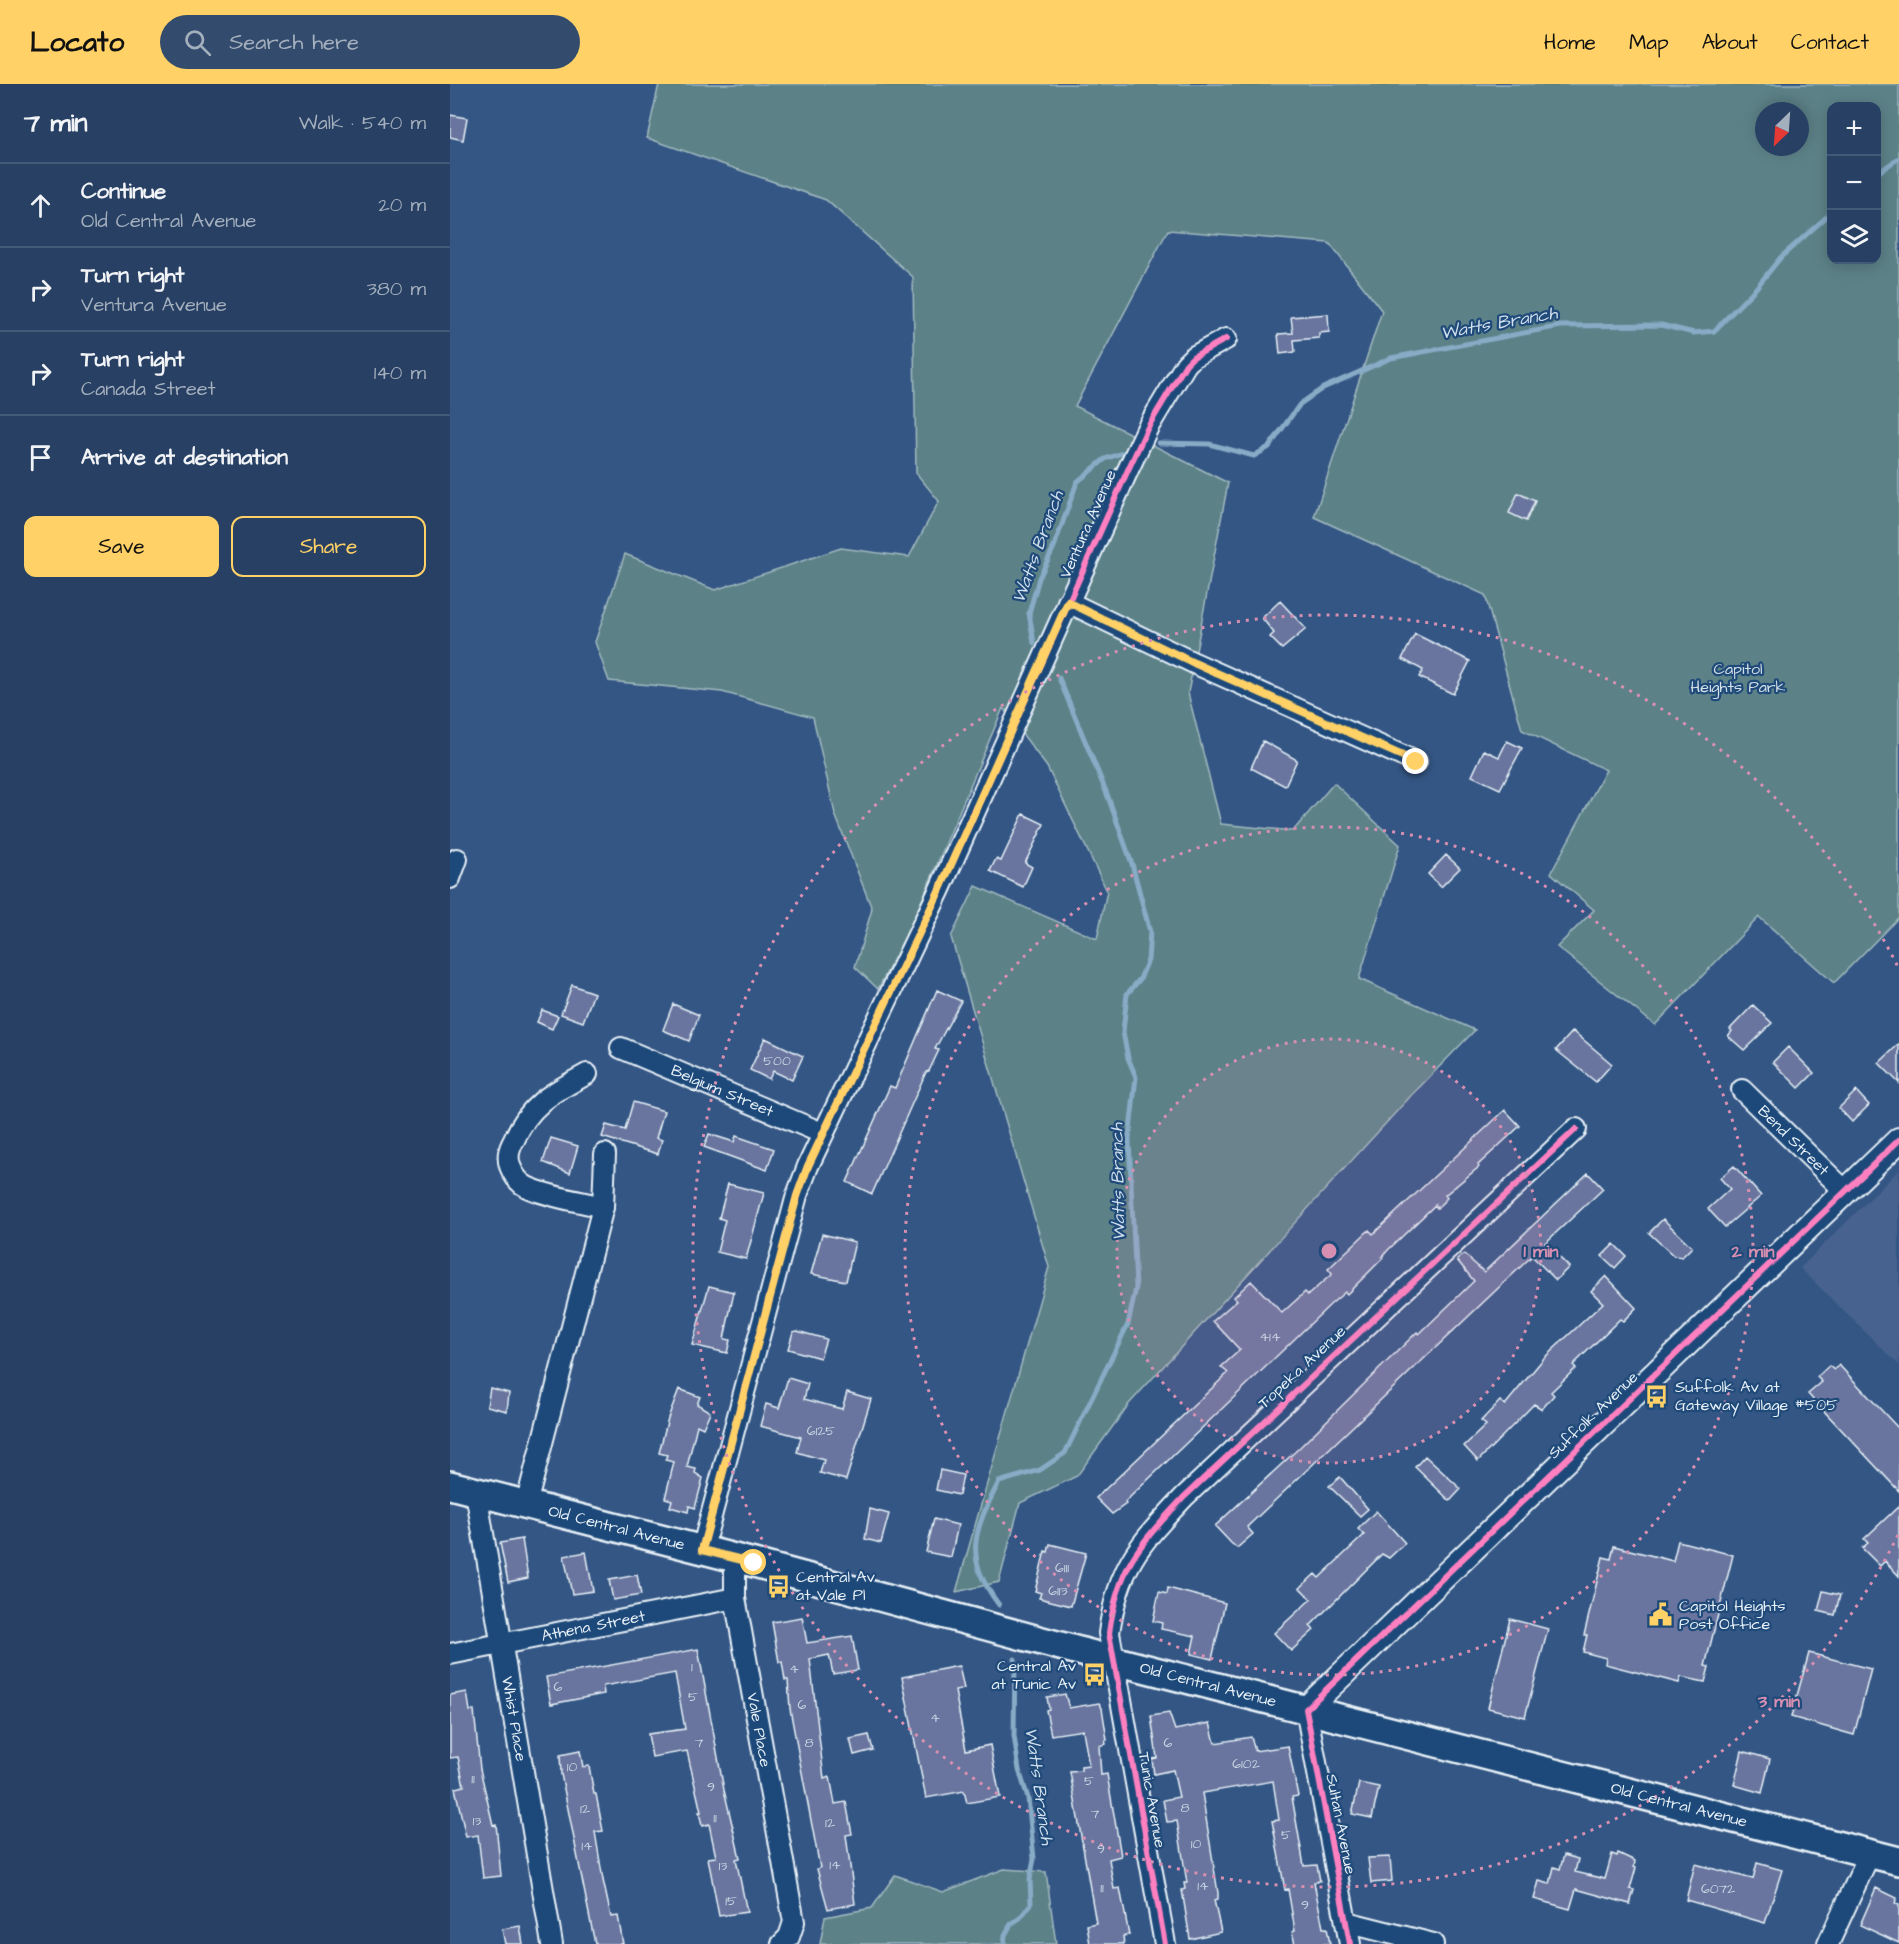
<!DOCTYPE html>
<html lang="en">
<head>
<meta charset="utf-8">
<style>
	:root { --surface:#274063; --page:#334b6c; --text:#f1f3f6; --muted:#a4afbe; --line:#435978; --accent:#ffd166 }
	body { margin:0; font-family:"Architects Daughter",sans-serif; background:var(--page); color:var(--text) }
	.controls { position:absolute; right:18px; top:18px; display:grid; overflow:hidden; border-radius:12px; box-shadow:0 3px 15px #0003 }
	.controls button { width:54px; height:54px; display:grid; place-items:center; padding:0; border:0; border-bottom:2px solid var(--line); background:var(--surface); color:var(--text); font:30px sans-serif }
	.compass { position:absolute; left:1305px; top:18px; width:54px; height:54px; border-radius:50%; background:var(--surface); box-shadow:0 3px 15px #0003; rotate:205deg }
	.stop { position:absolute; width:18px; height:18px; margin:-14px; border:4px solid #ffd166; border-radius:50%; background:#fff }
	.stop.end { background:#ffd166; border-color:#fff; box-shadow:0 2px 6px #0008 }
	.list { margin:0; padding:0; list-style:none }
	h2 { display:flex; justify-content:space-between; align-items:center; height:78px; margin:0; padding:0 24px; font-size:26px }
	h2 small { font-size:20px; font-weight:400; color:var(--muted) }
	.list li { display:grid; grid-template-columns:39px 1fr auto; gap:18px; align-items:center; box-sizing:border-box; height:84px; padding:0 24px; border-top:2px solid var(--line) }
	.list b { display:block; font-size:22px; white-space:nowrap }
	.list p { margin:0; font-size:20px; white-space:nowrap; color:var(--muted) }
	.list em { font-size:20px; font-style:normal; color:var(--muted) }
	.actions { display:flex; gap:12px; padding:18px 24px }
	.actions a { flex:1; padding:14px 0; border:2px solid var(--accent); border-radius:12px; text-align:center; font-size:21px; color:var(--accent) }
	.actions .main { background:var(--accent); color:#111 }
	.icon { flex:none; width:33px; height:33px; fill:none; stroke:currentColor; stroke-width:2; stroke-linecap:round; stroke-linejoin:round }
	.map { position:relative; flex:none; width:1449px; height:1860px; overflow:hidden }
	header { display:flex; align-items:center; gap:36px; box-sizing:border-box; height:84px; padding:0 30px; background:var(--accent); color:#111 }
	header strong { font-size:28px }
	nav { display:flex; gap:33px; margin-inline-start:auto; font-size:21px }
	.search { width:420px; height:54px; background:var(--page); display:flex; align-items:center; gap:15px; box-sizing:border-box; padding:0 21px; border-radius:33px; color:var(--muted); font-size:22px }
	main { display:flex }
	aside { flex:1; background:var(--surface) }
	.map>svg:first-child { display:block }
</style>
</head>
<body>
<header>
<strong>Locato</strong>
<div class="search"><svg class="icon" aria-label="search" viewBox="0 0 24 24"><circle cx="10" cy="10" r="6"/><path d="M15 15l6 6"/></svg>Search here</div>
<nav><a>Home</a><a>Map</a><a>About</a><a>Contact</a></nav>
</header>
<main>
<aside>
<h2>7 min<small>Walk · 540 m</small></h2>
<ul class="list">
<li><svg class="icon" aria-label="ahead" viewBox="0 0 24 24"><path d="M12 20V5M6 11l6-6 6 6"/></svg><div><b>Continue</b><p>Old Central Avenue</p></div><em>20 m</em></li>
<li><svg class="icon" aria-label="right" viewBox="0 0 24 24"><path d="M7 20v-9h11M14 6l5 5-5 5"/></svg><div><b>Turn right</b><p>Ventura Avenue</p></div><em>380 m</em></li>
<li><svg class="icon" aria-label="right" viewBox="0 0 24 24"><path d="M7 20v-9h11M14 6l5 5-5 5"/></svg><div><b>Turn right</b><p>Canada Street</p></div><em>140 m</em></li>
<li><svg class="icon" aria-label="arrive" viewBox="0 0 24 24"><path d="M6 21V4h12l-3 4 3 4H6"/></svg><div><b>Arrive at destination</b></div></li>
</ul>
<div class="actions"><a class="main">Save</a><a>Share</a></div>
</aside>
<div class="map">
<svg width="1449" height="1860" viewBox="0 0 1449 1860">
	<rect width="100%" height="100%" fill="#345684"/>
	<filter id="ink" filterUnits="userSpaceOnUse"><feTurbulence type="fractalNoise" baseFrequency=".0167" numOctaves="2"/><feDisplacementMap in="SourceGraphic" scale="12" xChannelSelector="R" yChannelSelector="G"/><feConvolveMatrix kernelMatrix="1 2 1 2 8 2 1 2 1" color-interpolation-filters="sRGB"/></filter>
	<g filter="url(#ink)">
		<path fill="#47628e" d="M1449 1086V1281L1350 1184Z"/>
		<path fill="#5c8288" stroke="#a2bac0" stroke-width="1.5" fill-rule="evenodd" d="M209 0H1449V833L1384 899 1309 833 1205 941 1107 863 1144 826 1101 789 1156 686 1072 646 1035 511 864 433 932 227 879 159 718 146 625 322 778 399 738 609 771 740 843 747 884 699 950 761 909 895 1025 946 958 1015 679 1320 627 1392 570 1419 549 1498 506 1508 599 1183 501 853 526 802 647 855 657 807 597 683 553 624 461 842 428 905 405 883 422 825 385 730 363 633 272 608 159 597 145 558 175 470 265 506 391 464 459 473 489 417 466 389 463 193 376 116 197 54ZM1382 22H1426V176H1382ZM1314 27H1350V63H1314Z
			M554 1785 596 1788 606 1860H370L375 1833 422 1824 445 1791 493 1808Z"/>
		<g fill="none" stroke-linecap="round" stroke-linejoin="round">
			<path stroke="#88abc6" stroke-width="5" d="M1426 90 1449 74
				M709 359 759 360 804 372 819 363 850 320 873 304 941 274 1111 242 1211 241 1244 249 1264 247 1306 204 1331 173 1382 128
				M584 559 579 529 589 494 604 463 627 398 655 375 675 368
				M549 1521C513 1473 523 1448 549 1398L590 1386 615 1369 678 1240 686 1204 679 1055 686 993 678 974 673 948 677 910 690 895 698 876 700 848 682 780 657 710 609 594
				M554 1860 555 1851 561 1840 570 1834 581 1820 580 1795 584 1775 578 1714 569 1686 564 1652 565 1575"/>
		</g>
		<path fill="#69749e" stroke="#e8f1f8" stroke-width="1.5" d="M0 31 17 34 13 56 0 53Z
			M878 230 879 248 869 249V254L844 256 845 268 830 270 828 250 843 249 841 233Z
			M1068 409 1085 417 1076 437 1059 429Z
			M830 517 856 545 832 565 820 553 824 549 812 534Z
			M965 550 1020 577 1003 610 969 593 973 586 952 575Z
			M813 657 847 676 835 702 801 684Z
			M1057 657 1072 664 1050 705 1022 692 1034 666 1049 673Z
			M573 730 594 740 575 779 582 783 573 803 540 787 546 775 551 777Z
			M996 771 1010 784 991 803 978 790Z
			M122 901 144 909 133 938 111 930Z
			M487 906 511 917 485 965 489 966 479 987 476 988 422 1110 397 1098 440 1002 445 1004Z
			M223 920 249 931 239 957 213 946Z
			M1303 921 1322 939 1294 966 1278 952 1282 947 1280 945Z
			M92 926 108 932 102 945 87 938Z
			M1123 947 1162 980 1146 998 1106 966Z
			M315 954 353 972 342 996 323 987 319 995 300 986Z
			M1449 960V999L1429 979Z
			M1338 963 1364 989 1349 1004 1323 978Z
			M1406 1007 1419 1021 1402 1038 1389 1024Z
			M183 1018 214 1027 206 1054 212 1056 208 1070 152 1053 156 1041 175 1046Z
			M1055 1026 1070 1042 1028 1081 1029 1083 995 1111 997 1114 987 1124 985 1121 938 1166 932 1173 933 1174 897 1210 895 1208 881 1220 680 1413 675 1418 676 1420 662 1430 646 1414 778 1289 771 1283 790 1266 763 1237 787 1216 784 1213 801 1197 832 1229 855 1208 858 1211 882 1190 878 1185 919 1146 923 1150Z
			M259 1050 284 1058 286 1052 324 1065 317 1086 254 1063Z
			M101 1054 128 1062 120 1089 93 1078Z
			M1284 1082 1311 1112 1275 1143 1258 1125 1280 1105 1270 1094Z
			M1138 1089 1153 1105 1095 1159 1119 1183 1106 1196 1082 1172 799 1441 797 1443 803 1450 787 1464 781 1459 765 1442 848 1365 967 1248 969 1250 1024 1197 1007 1176 1014 1170 1034 1188Z
			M278 1100 314 1109 296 1175 267 1168 275 1136 269 1134Z
			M1213 1135 1242 1163 1232 1173 1224 1172 1199 1149Z
			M372 1150 405 1158 396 1197 361 1190Z
			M1164 1160 1176 1172 1165 1184 1152 1172Z
			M1156 1192 1186 1224 1173 1237 1170 1235 1123 1281 1126 1284 1101 1308 1104 1311 1092 1325 1084 1320 1028 1377 1014 1362 1036 1341 1031 1337 1050 1317 1055 1321 1094 1274 1153 1219 1141 1207Z
			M259 1202 284 1208 274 1255 280 1256 277 1269 242 1261Z
			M347 1247 376 1255 370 1274 338 1265 343 1248Z
			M1389 1281 1449 1345V1407L1358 1310 1372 1298 1367 1293 1379 1282 1384 1286Z
			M338 1294 358 1300 354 1315 392 1325 397 1308 421 1315 396 1396 370 1389 374 1376 347 1368 351 1353 310 1342 316 1320 329 1324Z
			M40 1304 59 1309 57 1327 37 1322Z
			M229 1305 250 1313 247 1320 260 1328 253 1344 247 1341 237 1383 246 1385 245 1389 253 1394 245 1424 239 1422 238 1428 220 1423 222 1416 215 1414 224 1378 215 1376 217 1371 209 1369 218 1334Z
			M975 1372 1011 1405 1000 1417 965 1383Z
			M490 1386 513 1391 509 1411 486 1406Z
			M890 1393 918 1425 910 1432 879 1402Z
			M1449 1422V1492L1435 1477 1430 1482 1412 1464 1418 1459 1414 1455Z
			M420 1425 439 1430 431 1459 415 1455Z
			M926 1427 955 1459 939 1474 932 1470 860 1542 864 1546 841 1567 824 1549 861 1515 850 1504 865 1490 869 1494 914 1451 908 1445Z
			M484 1435 508 1441 501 1473 476 1468Z
			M72 1455 78 1494 58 1498 50 1459Z
			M1228 1457 1283 1471 1255 1582 1259 1583 1255 1598 1231 1593 1229 1599 1155 1580 1156 1574 1133 1568 1137 1551H1134L1153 1473 1161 1475 1164 1462 1223 1477Z
			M600 1460 636 1469 621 1522 589 1514 591 1509 585 1507 595 1467 598 1468Z
			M136 1468 143 1507 122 1510 114 1472Z
			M187 1491 191 1511 163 1516 159 1496Z
			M718 1504 775 1519 762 1575 741 1570 745 1552 711 1545 712 1539 703 1537 709 1508 717 1510Z
			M1373 1507 1390 1511 1385 1531 1368 1527Z
			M352 1533 357 1559 402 1552 408 1586 383 1590 379 1571 360 1575 374 1695 380 1693 385 1720 396 1718 402 1750 396 1751 405 1820 378 1825 367 1785 370 1784 340 1625 338 1596H335L332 1578H329L322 1538Z
			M1060 1535 1098 1545 1075 1633 1038 1624Z
			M248 1565 274 1706 290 1774 286 1775 297 1828 269 1832 258 1774 266 1773 259 1740 252 1742 249 1728H251L237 1667 202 1673 198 1650 235 1645 225 1589 153 1602 154 1610 101 1620 96 1593Z
			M1359 1569 1421 1585 1404 1651 1341 1633Z
			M509 1582 514 1605 505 1607 516 1666 540 1661 550 1713 517 1719 514 1707 476 1714 452 1593Z
			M17 1608 20 1627H24L30 1685 43 1741 46 1740 51 1792 33 1794 28 1751 16 1753 5 1704 14 1702 8 1673 0 1674V1611Z
			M615 1610 619 1624 649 1619 652 1624 657 1656H655L656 1660 649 1662 651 1691 657 1690 671 1772 659 1775 664 1805 670 1804 679 1851 673 1852 674 1860H640L637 1841 646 1839 620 1688 631 1687V1683L639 1682 633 1646 601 1651 596 1626 599 1625 597 1613Z
			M719 1629 725 1646 760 1639 765 1659 801 1653 805 1667 838 1662 848 1712 842 1713 854 1782 867 1781 870 1797 864 1798 873 1844H877L880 1860H845L842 1848 845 1847 838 1805 835 1806 822 1737 829 1736 823 1697 752 1709 768 1809V1815L764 1816 771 1848 740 1855 732 1806 735 1805 734 1799H737L727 1737 717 1738 713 1716 729 1713 723 1686 704 1690 702 1675 707 1674 701 1632Z
			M419 1651 423 1666 404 1671 400 1655Z
			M130 1667 133 1683 139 1682 144 1710H146L153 1747 145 1748 153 1796 161 1833 168 1832 173 1860H145L111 1690 110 1671Z
			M1292 1667 1320 1675 1312 1709 1284 1701Z
			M909 1699 929 1703 922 1734 902 1730Z
			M1168 1769 1185 1777 1184 1783 1186 1784 1180 1805 1184 1806 1180 1820 1126 1805 1120 1825 1084 1815 1089 1797 1100 1800 1104 1783 1110 1785 1114 1771 1128 1775 1125 1788 1155 1795 1162 1770 1167 1772Z
			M940 1773 942 1797 921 1799 918 1774Z
			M1307 1779 1332 1786 1315 1839 1236 1816 1245 1780 1303 1795Z
			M1426 1804 1447 1814 1445 1819 1449 1821V1859L1410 1841Z
			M70 1842 73 1860H55L52 1845Z"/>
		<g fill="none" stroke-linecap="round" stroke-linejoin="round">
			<defs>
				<g id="minor">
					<path d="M618 518 744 579 966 678"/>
					<path d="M0 794 7 775"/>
					<path id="s1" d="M171 964 372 1049"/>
					<path d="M137 990C104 1008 80 1019 64 1056 59 1065 57 1072 60 1082 63 1090 69 1099 77 1103 99 1113 128 1117 153 1123"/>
					<path id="s2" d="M1292 1006 1395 1107"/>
					<path id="s3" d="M26 1408 102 1860"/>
					<path d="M76 1421 153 1123 155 1070"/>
					<path d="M252 1466 347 1111 358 1082 490 805 677 388 698 343 736 280 743 273 776 255"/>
					<path id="s4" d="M285 1474V1514L344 1838 339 1853 332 1860"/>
					<path id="s5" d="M0 1570 285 1514"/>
					<path d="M856 1625 900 1860"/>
					<path d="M896 1838 983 1860"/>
					<path d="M715 1860 659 1549C668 1482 690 1460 734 1413L1126 1045"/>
					<path d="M1378 1860 1420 1769"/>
				</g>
				<path id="tertiary" d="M856 1625 1449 1056"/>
				<g id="secondary">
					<path id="s6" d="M0 1401 304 1479 662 1576 1449 1777"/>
				</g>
			</defs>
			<use href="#minor" stroke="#e8f1f8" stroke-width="24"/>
			<use href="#tertiary" stroke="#e8f1f8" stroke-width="28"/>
			<use href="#secondary" stroke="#e8f1f8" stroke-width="32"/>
			<use href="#minor" stroke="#1f4a7a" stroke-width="20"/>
			<use href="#tertiary" stroke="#1f4a7a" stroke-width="24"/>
			<use href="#secondary" stroke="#1f4a7a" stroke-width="27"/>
			<defs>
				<path id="cycleway" d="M252 1466 347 1111 358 1082 490 805 677 388 698 343 736 280 743 273 776 255
					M715 1860 659 1549C668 1482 690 1460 734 1413L1126 1045
					M900 1860 856 1625 1449 1056"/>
			</defs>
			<use href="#cycleway" stroke="#1f4a7a" stroke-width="10"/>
			<use href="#cycleway" stroke="#ff80c0" stroke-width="6"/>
		</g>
	</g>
	<g fill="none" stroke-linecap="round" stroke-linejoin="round" filter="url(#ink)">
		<path stroke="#ffd166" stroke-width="8" d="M304 1479 252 1466 347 1112 358 1082 490 805 618 518 744 579 966 678"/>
	</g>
	<circle cx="879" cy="1167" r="212" fill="#d78fb1" fill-opacity=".12"/>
	<g fill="none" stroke="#d78fb1" stroke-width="3" stroke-dasharray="3 6">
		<circle cx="879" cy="1167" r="212"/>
		<circle cx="879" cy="1167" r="424"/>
		<path d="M1448 1451A636 636 0 1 1 1448 883"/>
	</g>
	<defs>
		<symbol id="bus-bare" viewBox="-9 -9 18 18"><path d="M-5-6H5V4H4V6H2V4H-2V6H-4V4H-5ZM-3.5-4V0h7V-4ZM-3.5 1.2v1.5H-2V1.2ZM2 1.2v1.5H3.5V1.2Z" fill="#ffd166" stroke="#1f4a7a" stroke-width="2.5" paint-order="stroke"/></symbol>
		<symbol id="civic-bare" viewBox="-9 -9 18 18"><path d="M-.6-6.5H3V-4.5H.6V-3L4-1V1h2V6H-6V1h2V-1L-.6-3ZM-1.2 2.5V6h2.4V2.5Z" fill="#ffd166" stroke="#1f4a7a" stroke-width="2.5" paint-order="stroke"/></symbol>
	</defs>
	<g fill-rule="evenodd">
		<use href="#bus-bare" x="1190" y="1296" width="33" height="33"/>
		<use href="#bus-bare" x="312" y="1486" width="33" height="33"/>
		<use href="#civic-bare" x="1194" y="1514" width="33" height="33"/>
		<use href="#bus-bare" x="628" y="1574" width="33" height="33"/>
	</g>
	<g text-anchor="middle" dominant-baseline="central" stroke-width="4.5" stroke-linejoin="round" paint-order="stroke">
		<g font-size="14" fill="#c8d2e2">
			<text x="327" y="977">500</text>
			<text x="820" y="1253">414</text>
			<text x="371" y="1347">6125</text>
			<text x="612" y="1484">6111</text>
			<text x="608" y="1507">6113</text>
			<text x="242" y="1583">1</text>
			<text x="344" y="1585">4</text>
			<text x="108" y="1603">6</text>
			<text x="243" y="1613">5</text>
			<text x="352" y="1621">6</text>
			<text x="485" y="1634">4</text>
			<text x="249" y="1659">7</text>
			<text x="359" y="1659">8</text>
			<text x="718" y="1659">6</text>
			<text x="796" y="1680">6102</text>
			<text x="122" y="1683">10</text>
			<text x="23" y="1695">11</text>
			<text x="639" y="1697">5</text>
			<text x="261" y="1703">9</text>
			<text x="735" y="1724">8</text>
			<text x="135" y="1725">12</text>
			<text x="645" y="1730">7</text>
			<text x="265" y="1734">11</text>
			<text x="27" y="1737">13</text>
			<text x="380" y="1739">12</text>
			<text x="836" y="1751">5</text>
			<text x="746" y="1760">10</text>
			<text x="137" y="1762">14</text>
			<text x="651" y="1765">9</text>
			<text x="385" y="1781">14</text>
			<text x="273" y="1782">13</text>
			<text x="753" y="1802">14</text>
			<text x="652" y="1804">11</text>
			<text x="1268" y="1805">6072</text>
			<text x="281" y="1817">15</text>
			<text x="855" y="1821">9</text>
		</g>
		<g font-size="16" fill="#e8f1f8" stroke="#1f4a7a">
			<text transform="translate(638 440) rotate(-66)">Ventura Avenue</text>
			<text stroke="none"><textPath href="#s1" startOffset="110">Belgium Street</textPath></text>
			<text stroke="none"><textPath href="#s2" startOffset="72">Bend Street</textPath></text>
			<text transform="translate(852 1283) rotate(-43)">Topeka Avenue</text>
			<text transform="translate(1143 1331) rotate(-44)">Suffolk Avenue</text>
			<text stroke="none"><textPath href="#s6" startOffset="172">Old Central Avenue</textPath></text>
			<text stroke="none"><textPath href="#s5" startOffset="146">Athena Street</textPath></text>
			<text stroke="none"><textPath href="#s6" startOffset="784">Old Central Avenue</textPath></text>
			<text stroke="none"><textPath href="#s3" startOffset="230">Whist Place</textPath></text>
			<text stroke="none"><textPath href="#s4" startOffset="174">Vale Place</textPath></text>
			<text transform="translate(702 1716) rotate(80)">Tunic Avenue</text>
			<text stroke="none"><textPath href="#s6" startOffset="1270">Old Central Avenue</textPath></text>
			<text transform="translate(891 1740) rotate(79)">Sultan Avenue</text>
		</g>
		<g font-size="16" fill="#d3e0e7" stroke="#1f4a7a">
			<text x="1288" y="585">Capitol<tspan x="1288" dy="18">Heights Park</tspan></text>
		</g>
		<g font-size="16" fill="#e8f1f8" stroke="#1f4a7a" text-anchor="start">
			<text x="1225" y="1303">Suffolk Av at<tspan x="1225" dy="18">Gateway Village #505</tspan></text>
			<text x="346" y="1493">Central Av<tspan x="346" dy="18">at Vale Pl</tspan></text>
			<text x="1229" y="1522">Capitol Heights<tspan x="1229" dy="18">Post Office</tspan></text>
			<text x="626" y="1582" text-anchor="end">Central Av<tspan x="626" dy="18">at Tunic Av</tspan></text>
		</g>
		<g font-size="18" font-style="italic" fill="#d0dfec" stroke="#1f4a7a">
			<text transform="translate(1049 239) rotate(-10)">Watts Branch</text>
			<text transform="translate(588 463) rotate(-70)">Watts Branch</text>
			<text transform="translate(668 1098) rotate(-91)">Watts Branch</text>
			<text transform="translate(589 1702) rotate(82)">Watts Branch</text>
		</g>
	</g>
	<circle cx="879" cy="1167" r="9" fill="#d78fb1" stroke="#1f4a7a" stroke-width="3"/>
	<g font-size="18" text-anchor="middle" font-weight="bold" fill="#d78fb1" stroke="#1f4a7a" stroke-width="4.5" stroke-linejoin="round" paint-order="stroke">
		<text x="1091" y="1173">1 min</text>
		<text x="1303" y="1173">2 min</text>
		<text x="1329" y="1623">3 min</text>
	</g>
</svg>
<div class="controls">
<button>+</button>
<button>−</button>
<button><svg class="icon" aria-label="layers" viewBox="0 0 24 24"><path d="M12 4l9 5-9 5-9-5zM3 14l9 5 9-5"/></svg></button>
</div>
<svg class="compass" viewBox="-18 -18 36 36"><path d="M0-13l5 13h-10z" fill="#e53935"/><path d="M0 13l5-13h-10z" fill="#a4afbe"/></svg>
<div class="stop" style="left:304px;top:1479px"></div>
<div class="stop end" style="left:966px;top:678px"></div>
</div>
</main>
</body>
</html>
